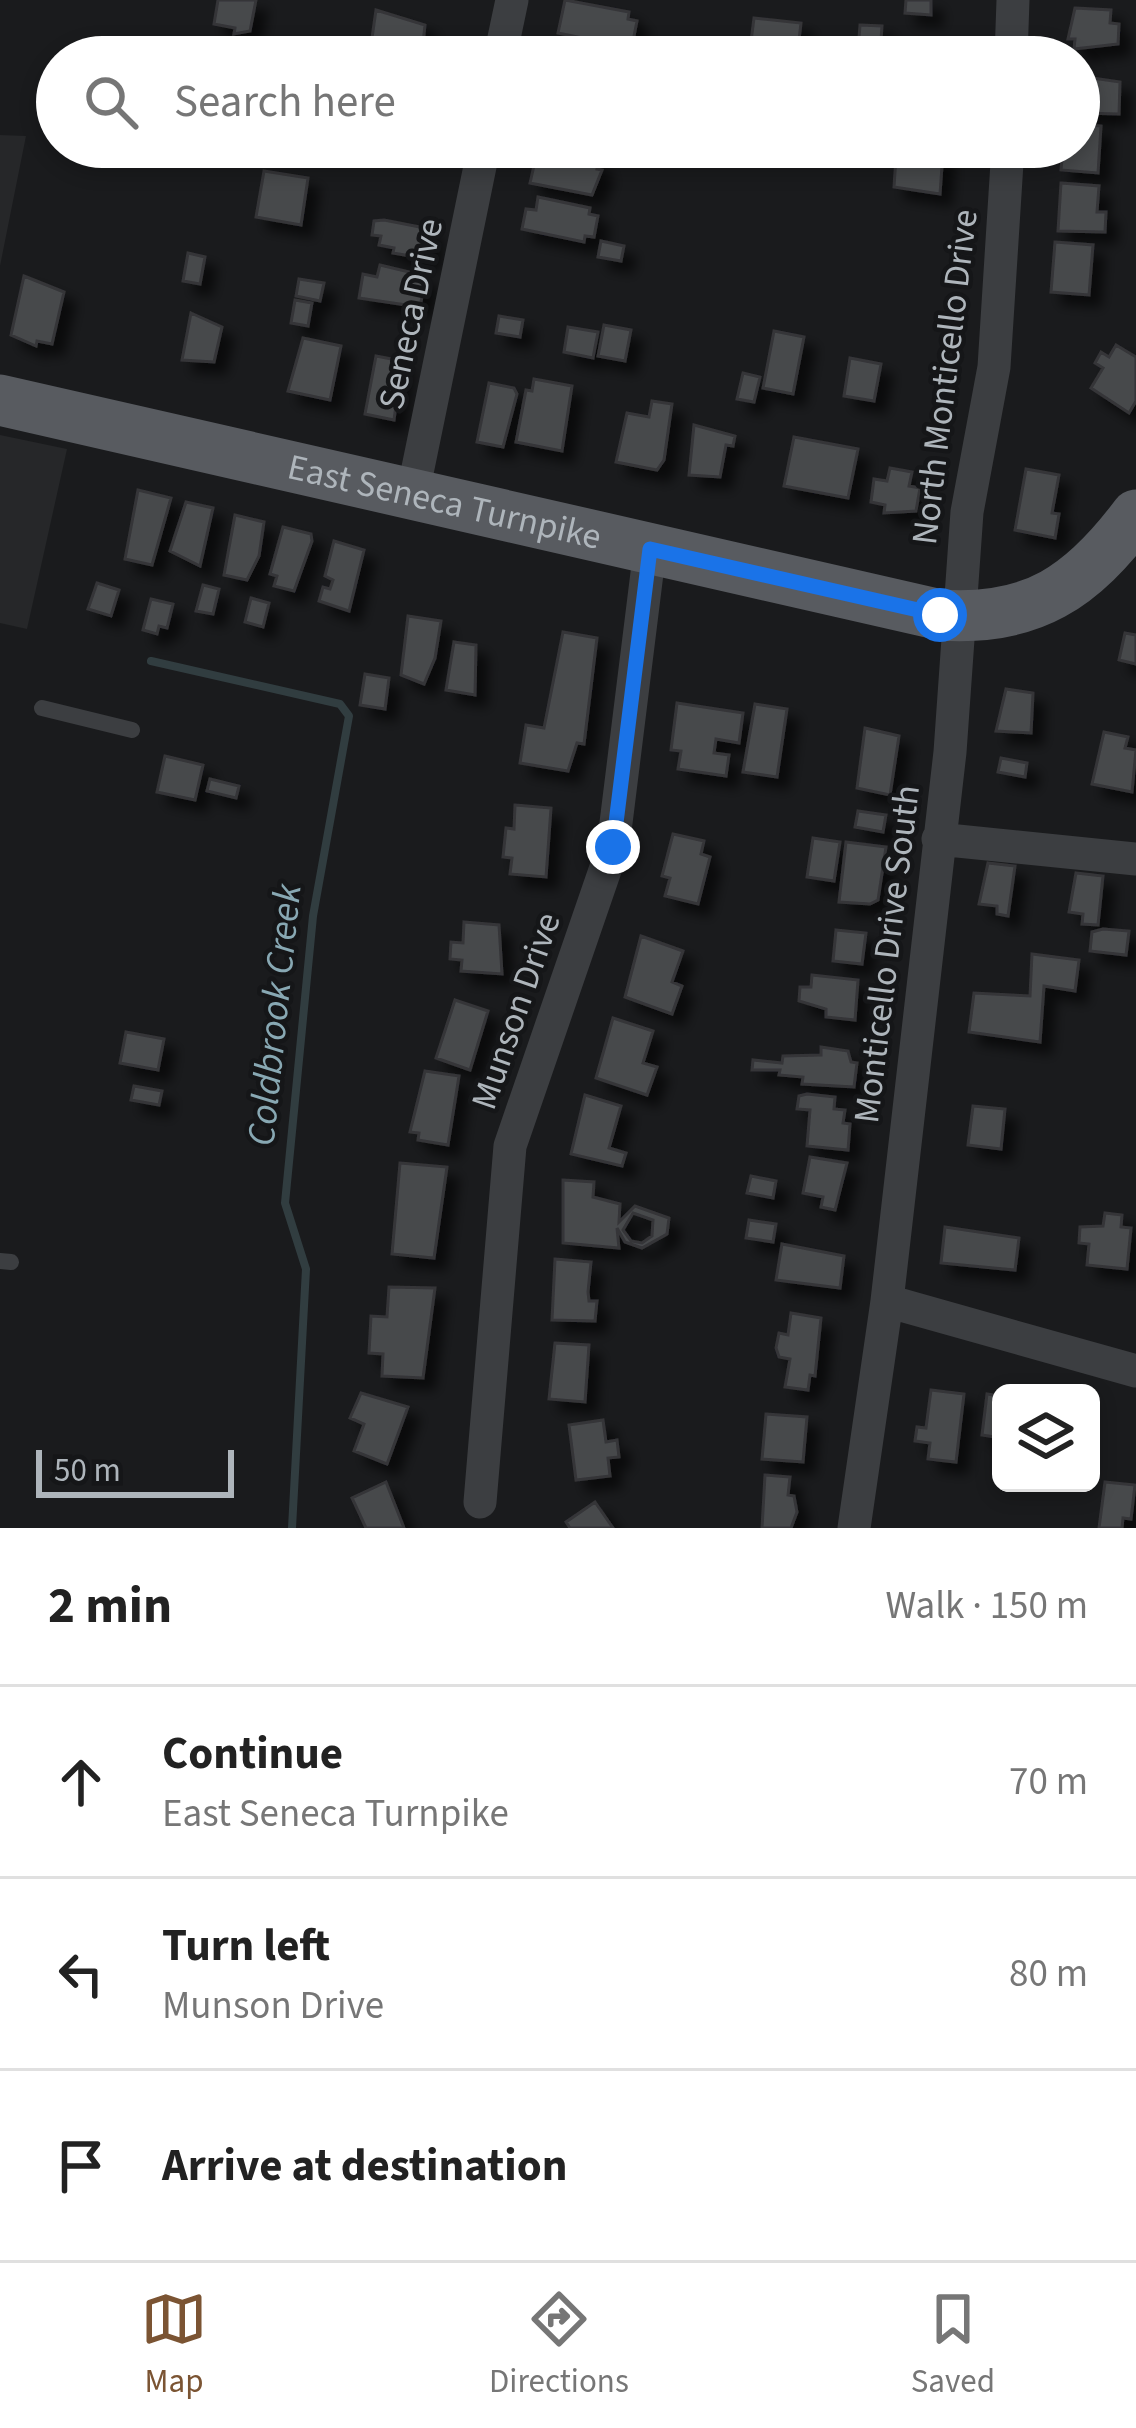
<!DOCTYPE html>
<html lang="en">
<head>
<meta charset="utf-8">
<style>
	:root { --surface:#fff; --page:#f6f6f6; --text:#222; --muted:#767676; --line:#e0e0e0; --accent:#7b5433 }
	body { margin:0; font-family:"Source Sans 3",sans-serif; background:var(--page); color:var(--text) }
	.controls { position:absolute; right:36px; bottom:36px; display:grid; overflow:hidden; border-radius:18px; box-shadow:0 6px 18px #0003 }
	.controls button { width:108px; height:108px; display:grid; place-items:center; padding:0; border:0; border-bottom:3px solid var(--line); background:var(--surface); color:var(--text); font:60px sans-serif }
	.scale { position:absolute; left:36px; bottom:30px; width:198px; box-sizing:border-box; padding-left:12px; border:6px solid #aeb5bb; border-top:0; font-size:33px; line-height:42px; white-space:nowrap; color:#aeb5bb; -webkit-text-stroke:9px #151618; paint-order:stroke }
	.stop { position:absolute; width:36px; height:36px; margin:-27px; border:9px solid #1a73e8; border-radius:50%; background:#fff }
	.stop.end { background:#1a73e8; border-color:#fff; box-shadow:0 3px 12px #0008 }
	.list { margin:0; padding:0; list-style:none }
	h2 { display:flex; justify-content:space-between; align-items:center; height:156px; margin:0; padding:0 48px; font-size:51px }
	h2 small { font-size:39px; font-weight:400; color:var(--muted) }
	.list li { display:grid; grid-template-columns:78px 1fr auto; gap:36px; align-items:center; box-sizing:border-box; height:192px; padding:0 48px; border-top:3px solid var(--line) }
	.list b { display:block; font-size:45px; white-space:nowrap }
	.list p { margin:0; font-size:39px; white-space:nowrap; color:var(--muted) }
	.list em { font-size:39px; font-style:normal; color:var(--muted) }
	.icon { flex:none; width:66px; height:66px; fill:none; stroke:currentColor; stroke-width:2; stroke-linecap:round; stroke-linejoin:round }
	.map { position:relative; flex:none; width:1136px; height:1528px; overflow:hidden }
	.search { position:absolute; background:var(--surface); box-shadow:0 6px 18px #0003; left:36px; right:36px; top:36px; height:132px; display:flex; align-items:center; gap:30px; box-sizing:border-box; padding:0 42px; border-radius:66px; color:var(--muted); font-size:45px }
	.sheet { height:732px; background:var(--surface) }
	nav { display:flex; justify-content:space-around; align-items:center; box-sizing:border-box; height:168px; border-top:3px solid var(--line); background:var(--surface); font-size:33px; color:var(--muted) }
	nav a { display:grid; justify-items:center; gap:6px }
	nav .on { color:var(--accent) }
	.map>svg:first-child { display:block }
</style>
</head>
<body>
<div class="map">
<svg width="1136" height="1528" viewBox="0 0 1136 1528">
	<defs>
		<filter id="shadow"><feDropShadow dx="11" dy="11" stdDeviation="6" flood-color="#0009"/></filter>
	</defs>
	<rect width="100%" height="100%" fill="#1a1b1d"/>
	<path fill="#262729" d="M0 135 26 136 0 266Z
		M0 435 67 449 27 629 0 623Z"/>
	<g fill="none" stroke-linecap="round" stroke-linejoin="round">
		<path stroke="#313d40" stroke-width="8" d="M151 661 340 704 349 716 313 916 285 1203 306 1269 292 1528"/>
	</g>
	<path fill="#47494c" stroke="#353538" stroke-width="3" fill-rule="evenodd" filter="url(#shadow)" d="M218 0H256L250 31 234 34 235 28 214 24Z
		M565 0 629 12 628 19 637 21 633 41 623 38 622 46 558 33Z
		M906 0H931V15L905 13Z
		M1075 8 1111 10 1110 23 1119 24 1118 44 1074 49 1075 39H1068Z
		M376 10 425 25 423 44 372 38Z
		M754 18 801 23 797 57H749Z
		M860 25 882 26 880 53 858 51Z
		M913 42 954 45 953 57H903V47L913 48Z
		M1079 76 1120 82 1119 114 1079 113Z
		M1079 124 1101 126 1098 173 1061 170 1063 147H1079Z
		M538 148 599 161 597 169 602 170 592 195 530 183Z
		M925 151 943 152 940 194 894 187 896 157 924 160Z
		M264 171 308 178 301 225 256 217Z
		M1061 183 1099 186 1097 212H1106L1105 232 1058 231Z
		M538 197 590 208 589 214 598 216 594 237 585 236 584 242 522 229 526 209 536 210Z
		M384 220 430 229 428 259 393 253 394 248 379 245 381 236 372 235 374 221Z
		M601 241 624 246 621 261 598 257Z
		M1055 242 1093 245 1089 295 1051 292Z
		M188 253 205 257 200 284 183 281Z
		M380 265 426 276 420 307 359 298 363 274 377 277Z
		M24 276 64 292 52 344 37 341 36 346 11 335Z
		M299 279 324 283 320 301 296 296Z
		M295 300 312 303 308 326 291 323Z
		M191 313 222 327 214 362 182 360Z
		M499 316 523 320 520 337 496 333Z
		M604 325 631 330 625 361 598 356Z
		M568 327 598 332 593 358 564 352Z
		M774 331 804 337 793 394 763 388Z
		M303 338 341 346 330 400 288 391Z
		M1116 345 1136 357V401L1129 413 1091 388 1103 368 1095 363 1101 352 1109 357Z
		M376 356 402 361 394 420 365 414Z
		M850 358 881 364 874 401 844 396Z
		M743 373 760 377 754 402 737 399Z
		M534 379 572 386 562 451 516 442 526 390 532 391Z
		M489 383 514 388 517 394 503 447 477 442Z
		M652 401 672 404 664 460 657 470 616 462 627 413 649 417Z
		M694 425 735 436 733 446 726 445 720 477 689 475Z
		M794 437 858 449 848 498 784 486Z
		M890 468 912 472 909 486 920 488 916 511 884 513 885 505 871 502 874 479 887 481Z
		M1026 469 1059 475 1052 513 1059 514 1055 538 1015 530Z
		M138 490 171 498 152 565 125 559Z
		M186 502 213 508 200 566 170 551Z
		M235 515 264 522 259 556 247 580 224 575Z
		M283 527 311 534 312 541 294 591 274 586 277 576 270 574Z
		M334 541 364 550 349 611 319 601 323 587 330 589 333 580 325 576Z
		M97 583 119 590 111 616 88 609Z
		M203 585 219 589 213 614 196 611Z
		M251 598 269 603 263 627 245 622Z
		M151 599 173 604 167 628 159 626 157 634 143 630Z
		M408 616 441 621 435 658 424 684 401 675Z
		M563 632 597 638 584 744 577 743 568 771 520 763 526 725 544 728Z
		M1125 633 1136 635V664L1119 660Z
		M454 642 476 645 475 695 446 690Z
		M365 674 389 678 385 709 360 705Z
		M1006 689 1033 693 1031 733 996 731Z
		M677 703 743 713 739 743 716 739 714 753 729 755 726 776 678 769 681 751 671 750Z
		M755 704 787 709 777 777 743 772Z
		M865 728 899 736 890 795 857 788Z
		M1104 732 1128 737 1125 748 1136 750 1132 792 1092 784Z
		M165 756 203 765 195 800 157 792Z
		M1001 758 1027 763 1025 777 998 772Z
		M210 779 239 786 236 798 207 791Z
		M515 805 551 808 546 877 510 874 512 858 503 857 506 828 514 829Z
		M858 811 886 815 883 832 855 827Z
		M673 834 704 841 701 854 710 857 698 904 665 896 670 878 662 876Z
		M813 838 840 842 834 881 807 877Z
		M846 842 886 847 878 900 870 904 839 902Z
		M988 863 1015 866 1008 916 997 914V906L979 904Z
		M1076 873 1103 876 1098 925 1082 924 1083 914 1069 912Z
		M464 922 499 925 502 974 461 971 462 960 450 959 451 942 463 943Z
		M1103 929 1129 931 1126 955 1090 951 1092 932Z
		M836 930 866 933 862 964 833 961Z
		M641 936 683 951 672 982 682 986 672 1014 625 997Z
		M1032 954 1079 960 1075 991 1044 986 1040 1042 969 1032 974 993 1030 996Z
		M812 975 858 980 855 1020 826 1017V1009L799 1001 800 987H811Z
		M455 1000 488 1011 470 1070 436 1058Z
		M613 1018 653 1031 643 1063 657 1067 647 1095 596 1078Z
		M126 1032 164 1039 158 1070 120 1063Z
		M821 1047 848 1051 851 1062 857 1063 854 1087 802 1084 803 1077 779 1075 780 1070H752L753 1060 782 1063 783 1056 821 1055Z
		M425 1071 459 1076 448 1145 418 1140 419 1133 410 1132Z
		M134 1086 162 1091 159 1105 131 1100Z
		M807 1094 835 1097 834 1109 845 1110 843 1123 850 1124 848 1150 807 1146 810 1110 797 1109 799 1096Z
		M585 1095 621 1106 609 1148 626 1153 622 1166 571 1154Z
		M973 1106 1005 1109 1001 1149 968 1145Z
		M810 1157 847 1163 835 1210 821 1207 823 1197 803 1193Z
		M400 1163 447 1167 434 1258 392 1254Z
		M751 1176 776 1181 773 1198 747 1193Z
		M563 1180 594 1182 593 1197 620 1204 619 1222 635 1206 669 1218 667 1234 642 1248 625 1242 617 1228 619 1248 563 1243ZM633 1213 653 1220 652 1236 642 1243 631 1241 623 1230Z
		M1105 1213 1122 1215 1121 1227 1131 1228 1127 1269 1087 1265 1089 1244 1079 1243 1080 1227 1103 1226Z
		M749 1220 776 1224 773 1242 746 1238Z
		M945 1227 1019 1238 1015 1270 941 1263Z
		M782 1244 844 1256 840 1288 776 1280Z
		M555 1259 591 1262 588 1292 589 1301H597L595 1321 552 1320Z
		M389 1287 435 1288 423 1378 382 1376 383 1354 369 1353 371 1316 387 1317Z
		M791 1313 821 1318 815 1376 810 1375 808 1390 785 1387 790 1359 779 1357 776 1348 779 1333 788 1335Z
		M555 1343 589 1345 585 1402 549 1399Z
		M931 1390 964 1394 956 1462 928 1459 930 1443 915 1441 917 1427 926 1428Z
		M361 1393 408 1407 387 1464 354 1451 364 1424 350 1418Z
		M987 1394 1001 1396V1438L982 1435Z
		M766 1414 807 1417 803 1462 762 1459Z
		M603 1420 606 1442 617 1440 619 1457 608 1458 610 1476 576 1480 569 1425Z
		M765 1475 790 1477 788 1495 794 1496 797 1512 791 1528H762Z
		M386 1482 404 1528H366L352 1498Z
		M1105 1482 1135 1485 1131 1519 1123 1518 1122 1528H1099Z
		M595 1502 613 1528H570L566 1522Z"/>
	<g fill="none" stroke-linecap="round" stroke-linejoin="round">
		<path stroke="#3c3e41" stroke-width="16" d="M42 708 132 730
			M0 1261 11 1262"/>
		<path stroke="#3c3e41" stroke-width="33" d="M500 57 512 0
			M1011 57 1013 0
			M412 497 484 147
			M938 839 1136 859
			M887 1301 1136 1371
			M480 1502 510 1146 613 847 650 549
			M854 1528 887 1301 950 752 967 512 994 367 1008 147"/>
		<path stroke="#585b60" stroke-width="51" id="s1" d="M0 400 941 615C1033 621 1082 587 1136 515"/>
	</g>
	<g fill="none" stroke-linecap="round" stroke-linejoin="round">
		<path stroke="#1a73e8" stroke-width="15" d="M613 847 650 549 940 615"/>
	</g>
	<g text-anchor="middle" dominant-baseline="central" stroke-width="9" stroke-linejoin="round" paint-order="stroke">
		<g font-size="36" fill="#aeb5bb" stroke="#151618">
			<text transform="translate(411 314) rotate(-78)">Seneca Drive</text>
			<text transform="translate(945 377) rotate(-83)">North Monticello Drive</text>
			<text stroke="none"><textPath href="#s1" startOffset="456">East Seneca Turnpike</textPath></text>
			<text transform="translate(887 954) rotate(-83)">Monticello Drive South</text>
			<text transform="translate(516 1011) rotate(-71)">Munson Drive</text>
		</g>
		<g font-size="39" font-style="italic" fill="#88a8b3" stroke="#151618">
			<text transform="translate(275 1015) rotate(-84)">Coldbrook Creek</text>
		</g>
	</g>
</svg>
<div class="controls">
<button><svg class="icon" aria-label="layers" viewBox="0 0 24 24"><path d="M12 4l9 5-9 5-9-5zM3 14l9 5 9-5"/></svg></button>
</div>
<div class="scale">50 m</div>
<div class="stop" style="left:940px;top:615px"></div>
<div class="stop end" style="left:613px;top:847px"></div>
<div class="search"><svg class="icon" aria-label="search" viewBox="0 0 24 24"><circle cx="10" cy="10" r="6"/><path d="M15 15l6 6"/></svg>Search here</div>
</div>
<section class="sheet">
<h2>2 min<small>Walk · 150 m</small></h2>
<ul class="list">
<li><svg class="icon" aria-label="ahead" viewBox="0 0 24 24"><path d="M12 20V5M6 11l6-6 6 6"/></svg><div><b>Continue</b><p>East Seneca Turnpike</p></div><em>70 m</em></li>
<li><svg class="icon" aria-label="left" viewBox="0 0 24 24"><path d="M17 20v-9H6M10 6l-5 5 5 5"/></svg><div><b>Turn left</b><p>Munson Drive</p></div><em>80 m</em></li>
<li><svg class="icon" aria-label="arrive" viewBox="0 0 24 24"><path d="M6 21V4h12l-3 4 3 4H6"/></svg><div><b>Arrive at destination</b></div></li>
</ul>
</section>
<nav>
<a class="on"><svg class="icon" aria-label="map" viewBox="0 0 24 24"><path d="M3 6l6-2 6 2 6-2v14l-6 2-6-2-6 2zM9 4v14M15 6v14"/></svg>Map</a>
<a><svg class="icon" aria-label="directions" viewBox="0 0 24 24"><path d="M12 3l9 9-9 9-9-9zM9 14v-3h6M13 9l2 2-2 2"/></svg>Directions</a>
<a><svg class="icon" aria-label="saved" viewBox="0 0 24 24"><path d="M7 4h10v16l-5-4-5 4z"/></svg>Saved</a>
</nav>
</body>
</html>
